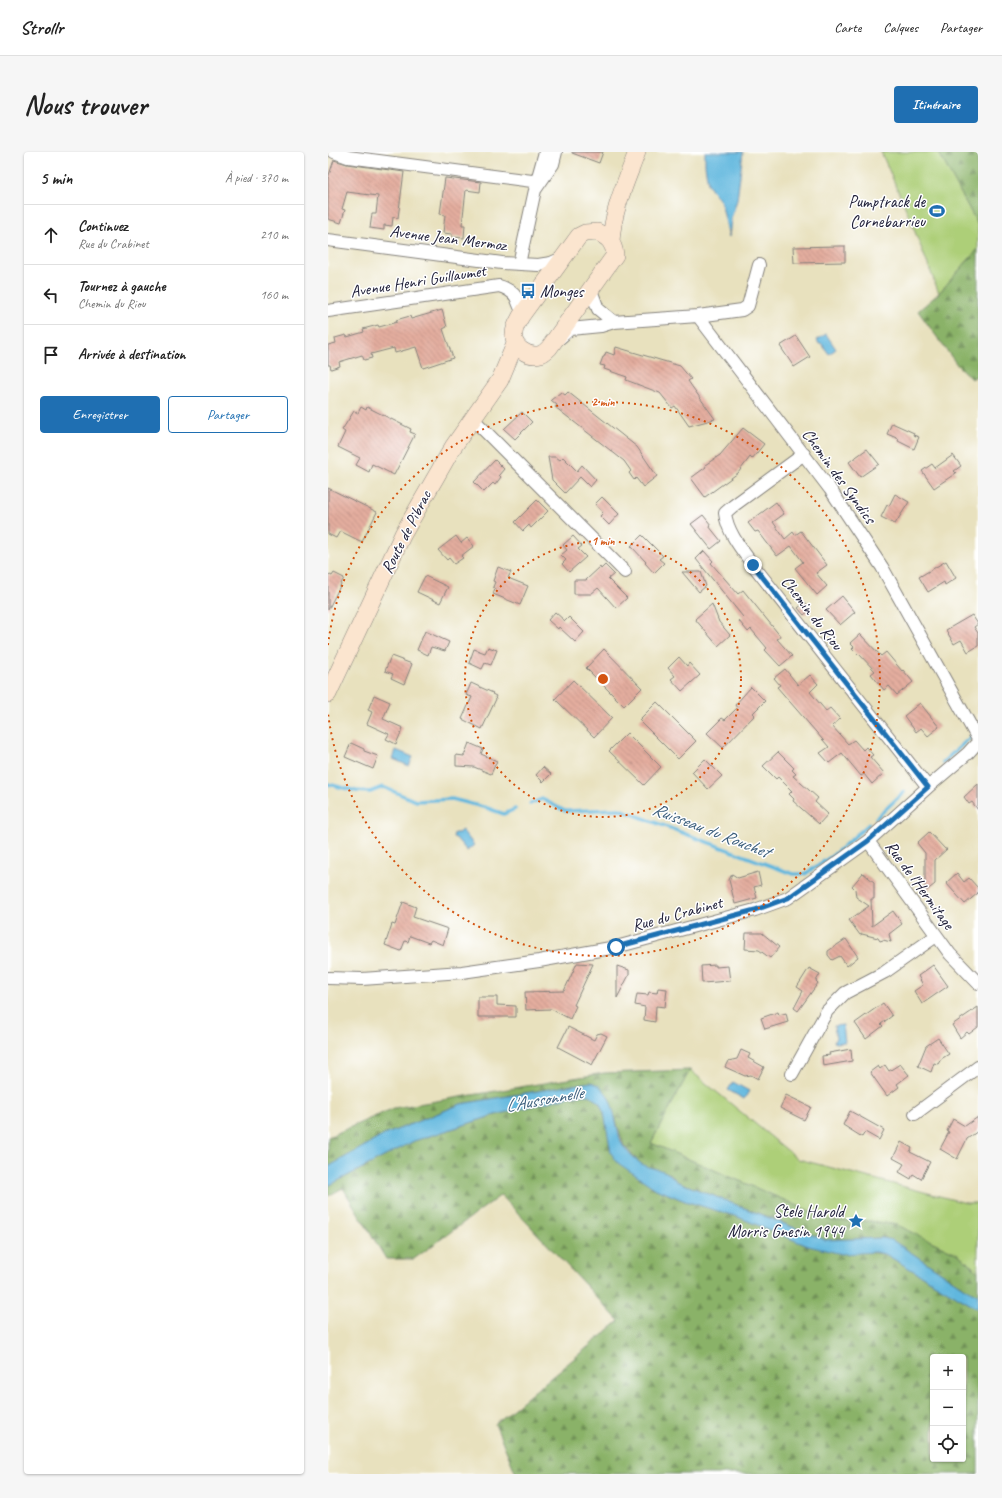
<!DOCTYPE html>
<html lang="fr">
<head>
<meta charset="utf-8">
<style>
	:root { --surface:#fff; --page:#f6f6f6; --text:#222; --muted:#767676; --line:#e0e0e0; --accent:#1f6fb2 }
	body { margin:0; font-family:Caveat,sans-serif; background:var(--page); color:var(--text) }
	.controls { position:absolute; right:12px; bottom:12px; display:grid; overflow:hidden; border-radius:4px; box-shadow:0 1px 3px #0004 }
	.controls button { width:36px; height:36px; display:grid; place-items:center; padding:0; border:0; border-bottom:1px solid var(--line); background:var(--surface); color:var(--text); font:20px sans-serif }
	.stop { position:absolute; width:12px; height:12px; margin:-9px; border:3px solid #1f6fb2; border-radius:50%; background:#fff }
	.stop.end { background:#1f6fb2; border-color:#fff; box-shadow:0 1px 4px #0008 }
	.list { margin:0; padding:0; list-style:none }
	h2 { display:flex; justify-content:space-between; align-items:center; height:52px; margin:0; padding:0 16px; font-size:17px }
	h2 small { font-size:13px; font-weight:400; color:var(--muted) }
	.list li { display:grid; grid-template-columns:26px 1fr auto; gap:12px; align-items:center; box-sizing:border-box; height:60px; padding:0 16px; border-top:1px solid var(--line) }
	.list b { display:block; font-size:15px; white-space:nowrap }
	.list p { margin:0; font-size:13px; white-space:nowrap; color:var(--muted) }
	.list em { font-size:13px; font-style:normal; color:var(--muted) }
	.actions { display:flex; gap:8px; padding:12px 16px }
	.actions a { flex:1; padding:9px 0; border:1px solid var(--accent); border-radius:4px; text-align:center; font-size:14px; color:var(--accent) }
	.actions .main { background:var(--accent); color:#fff }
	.icon { flex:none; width:22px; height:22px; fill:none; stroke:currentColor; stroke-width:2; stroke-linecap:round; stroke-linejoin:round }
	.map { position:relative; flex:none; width:650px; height:1322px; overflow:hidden; border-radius:4px }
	header { display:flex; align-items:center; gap:24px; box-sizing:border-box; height:56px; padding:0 20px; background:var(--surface); border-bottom:1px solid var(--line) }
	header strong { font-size:19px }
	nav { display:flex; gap:22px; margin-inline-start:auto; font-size:14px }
	.intro { display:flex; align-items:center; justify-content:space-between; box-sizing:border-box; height:96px; padding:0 24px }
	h1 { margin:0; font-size:28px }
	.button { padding:10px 18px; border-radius:4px; background:var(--accent); color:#fff; font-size:14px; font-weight:700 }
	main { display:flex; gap:24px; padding:0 24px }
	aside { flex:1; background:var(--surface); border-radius:4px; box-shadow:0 1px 3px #0004 }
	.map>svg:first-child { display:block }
</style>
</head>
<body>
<header>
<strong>Strollr</strong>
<nav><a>Carte</a><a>Calques</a><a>Partager</a></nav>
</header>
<div class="intro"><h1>Nous trouver</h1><a class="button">Itinéraire</a></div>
<main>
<aside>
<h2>5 min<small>À pied · 370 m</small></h2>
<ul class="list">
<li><svg class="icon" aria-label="ahead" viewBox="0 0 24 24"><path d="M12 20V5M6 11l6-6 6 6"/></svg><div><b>Continuez</b><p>Rue du Crabinet</p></div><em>210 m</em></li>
<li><svg class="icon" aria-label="left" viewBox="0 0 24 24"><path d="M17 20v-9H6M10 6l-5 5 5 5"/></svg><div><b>Tournez à gauche</b><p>Chemin du Riou</p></div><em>160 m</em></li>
<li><svg class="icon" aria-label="arrive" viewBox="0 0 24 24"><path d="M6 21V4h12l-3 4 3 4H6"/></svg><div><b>Arrivée à destination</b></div></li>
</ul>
<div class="actions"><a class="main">Enregistrer</a><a>Partager</a></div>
</aside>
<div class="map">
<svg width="650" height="1322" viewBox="0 0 650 1322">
	<defs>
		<pattern id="forest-firs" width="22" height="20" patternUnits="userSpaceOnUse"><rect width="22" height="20" fill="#8ab268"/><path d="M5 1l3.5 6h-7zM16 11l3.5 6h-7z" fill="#709057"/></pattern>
		<pattern id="building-back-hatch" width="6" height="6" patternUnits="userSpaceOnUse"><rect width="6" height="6" fill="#e4ad9f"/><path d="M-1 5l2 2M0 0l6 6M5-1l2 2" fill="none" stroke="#b88c83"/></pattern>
	</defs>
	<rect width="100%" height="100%" fill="#fff"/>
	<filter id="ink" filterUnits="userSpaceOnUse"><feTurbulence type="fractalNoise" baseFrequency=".025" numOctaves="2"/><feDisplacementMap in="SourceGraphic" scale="8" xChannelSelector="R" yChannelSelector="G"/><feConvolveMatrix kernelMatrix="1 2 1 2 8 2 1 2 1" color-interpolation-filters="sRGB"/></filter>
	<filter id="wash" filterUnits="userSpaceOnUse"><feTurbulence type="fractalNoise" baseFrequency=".012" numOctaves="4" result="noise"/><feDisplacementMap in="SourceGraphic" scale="16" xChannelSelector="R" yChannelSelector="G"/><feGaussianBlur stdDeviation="0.9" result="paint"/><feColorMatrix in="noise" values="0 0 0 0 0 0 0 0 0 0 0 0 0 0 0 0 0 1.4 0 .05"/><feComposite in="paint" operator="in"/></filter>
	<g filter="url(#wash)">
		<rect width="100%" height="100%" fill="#e8e1be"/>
		<path fill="#adcf78" stroke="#68785a" d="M553 0H611L650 73V97L611 141 578 57Z
			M362 918 470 1007 638 1051H650V1120L630 1102 569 1073 542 1069H505L323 991Z"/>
		<path fill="url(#forest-firs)" stroke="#566a52" fill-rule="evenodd" d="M611 0H650V73L611 1Z
			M650 97V223L644 227 630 214 590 159 611 141Z
			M362 918 323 991 505 1069H542L569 1073 630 1102 650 1120V1143L638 1137 564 1088 554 1086 498 1088 348 1029 343 1022 314 1013 296 994 281 946 263 930 133 952 56 983 0 1015V985L66 956 276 921Z
			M248 943C252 943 259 942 263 944 280 952 280 985 283 1001L328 1037 357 1049 410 1065 480 1094 557 1102 650 1157V1322H188L167 1272 291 1169 173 1043 86 1107H58L15 1036 0 1044V1034L86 989 167 963ZM605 1205H635V1307H605Z"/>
		<path fill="#61b7de" stroke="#426c8c" d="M377 0H415L409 48 403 67 401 85 393 50 380 32 377 13Z
			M498 182 508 197 501 202 493 191 491 192 489 188Z
			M68 598 85 605 81 614 65 607Z
			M134 678 146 693 139 699 128 686 125 685 126 681H130Z
			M515 873 517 890 507 891 506 889 508 886 506 874Z
			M263 930C289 938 285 974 295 994 298 998 311 1011 315 1013 329 1019 339 1016 348 1029L497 1088 554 1086 564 1088 638 1137 650 1143V1157L557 1102 547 1100 514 1102 480 1094 410 1065 357 1049 328 1037 290 1011 283 1001 276 960 271 950 262 943H248L167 963 86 989 0 1034V1015L56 983 133 952Z
			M405 930 421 939 416 947 400 938Z"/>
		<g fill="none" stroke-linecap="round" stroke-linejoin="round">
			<path stroke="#61b7de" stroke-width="3.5" d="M615 610 645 583
				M0 632 28 639 42 640 55 635 88 649 124 647 159 656 176 662 187 657
				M202 652 214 647 237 659 291 657 465 722H477L504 704 541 672
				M548 666 576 640"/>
		</g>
		<g id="blocks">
			<path fill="url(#building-back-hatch)" d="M244 0H275L271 11 244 1Z
				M6 8 19 12 76 20 70 66 65 65 64 74 56 73V78L42 76 44 62H48L50 44 19 40 14 57 17 58 13 71 0 67V26Z
				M117 26 153 30 152 40 138 38 134 73H137L136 86 124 85V82L115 81 117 63 112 62Z
				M511 94H517V110L466 111 465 95Z
				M114 158 119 175 115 177 125 206 95 216 88 195 67 201 66 196 43 202 44 206 36 208 34 203 11 210 12 214 3 217 2 213H0V193L8 191 7 186 18 183 19 185 36 180 35 177 50 173 51 175 69 170 68 168 82 164 83 167Z
				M468 184 482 205 466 215 452 194Z
				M288 195 352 214 363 227 360 229 387 267 361 274 347 254 344 256 332 241 298 228 299 225 276 217 277 214 272 213 275 205H276L278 200 286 203Z
				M233 240 237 243 240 240 309 295 329 324 315 335 308 326 306 328 301 321 303 319 296 309 227 255 229 253 223 248Z
				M33 255 38 258 39 255 83 277 82 280 87 282 66 323 44 312 41 320 28 313 32 306 10 295 17 280 14 278 26 259 30 261Z
				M194 260 204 270 187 287 176 277Z
				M564 271 586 281 585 283 591 285 586 297 570 289 571 287 559 282Z
				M415 276 436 292 424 307 422 305 410 321 377 345 363 326 378 315 377 313 392 303Z
				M539 297 551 312 532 325 521 310Z
				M625 303 633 314 626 319 628 321 606 336 594 319 604 312 607 316Z
				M220 305H228L232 308 235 305 249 319 254 313 268 328 262 335 252 325 237 341 224 328Z
				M167 308 176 317 171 323 173 325 167 333 165 331 156 340 146 330Z
				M0 336 49 360 34 390 12 379 8 386 0 382Z
				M567 342 581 350 567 372 553 365 559 353 561 354Z
				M274 345 291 362 281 373 272 364 275 361 267 352Z
				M209 348 220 359 203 376 201 373 195 379 187 370Z
				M448 350 456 362 445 370 457 387 465 380 467 383 473 379 499 413 488 421 499 434 489 443 467 416 475 410 463 394 449 404 430 379 427 380 420 371Z
				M375 363 383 373 381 374 393 389 383 397 363 372Z
				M314 383 335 404 331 407 336 411 326 421 317 411 318 410 303 394Z
				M128 384 133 391 139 386 146 394 133 404 135 406 126 412 121 406 119 408 110 398Z
				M245 384 254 394 250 397 258 405 241 420 234 412 238 408 233 403 239 398 235 393Z
				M376 399 385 409 383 411 410 442 415 438 453 485 449 487 464 504 452 514 437 498 439 496 423 477 420 480 411 469 415 465 368 407Z
				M618 409 628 426 617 433 616 430 600 440 591 425Z
				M277 413 286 422 280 427 299 446 288 456 270 436 263 442H246V428H258L272 415 273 417Z
				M170 415 183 420 180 426 200 434 192 453 165 442 167 436 165 435 167 430 165 429Z
				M354 420H373L378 434 371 440Z
				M6 421 16 426 0 458V422L4 424Z
				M97 424 120 435 112 451 89 440Z
				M514 444 527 460 512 473 498 458Z
				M477 450 483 457 476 463 470 456Z
				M384 452 391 470 402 483 390 494 367 467Z
				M227 460 237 469 241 465 256 480 247 490 231 475 230 477 220 468Z
				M644 463 650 472 646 475 650 481V494L640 500 633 488 626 492 618 478Z
				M97 479 121 490 117 499 103 495 100 503 89 498Z
				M532 482 553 504 558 500 574 519 575 518 585 530 569 543 561 534 556 538 543 522 547 519 531 502 530 503 524 497 526 495 522 491Z
				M160 495 169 498 163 513 157 511 154 517 141 511 146 497 157 501Z
				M276 497 314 536 296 554 258 516Z
				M63 504 84 512 76 532 63 526 65 522 57 519Z
				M351 505 359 514 361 511 372 523 354 539 343 527 347 524 340 516Z
				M457 517 470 533 482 523 490 532 482 540 498 559 502 556 512 567 504 574 520 592 526 588 535 598 538 595 545 603 542 605 556 621 544 632 536 622 533 624 514 601 501 611 492 601 501 595 449 535 452 533 446 526Z
				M245 528 284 566 266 585 227 547Z
				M143 531 165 541 164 542 168 544 167 546 168 547 154 577 134 567 144 545 138 543Z
				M423 535 437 549 425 561 427 563 395 596 379 581 394 566 397 568 409 556 407 553Z
				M46 543 62 550 55 567 75 576 68 592 58 587 61 582 39 572 44 560 40 558Z
				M329 550 368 589 350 607 311 568Z
				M592 551 611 575 600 584 593 576 588 580 576 564Z
				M299 581 333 615 316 633 281 599Z
				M23 591 36 597V599L50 604 45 617 17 605Z
				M141 591 155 597 153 602 169 609 163 622 146 615 128 614V603L136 604Z
				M450 600 466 616 464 618 468 622 465 624 490 646 487 650 500 662 491 672 465 649 466 647 461 642 464 639 450 625 448 627 435 614Z
				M377 607 394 624 380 637 364 620Z
				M215 615 223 622 215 630 208 623Z
				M650 632V658L644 650 641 652 636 645Z
				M601 680 617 697H619L607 708V732L597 740V701L589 691Z
				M430 720 433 733 426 735 429 746 407 752 401 728 404 722 410 726Z
				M535 721 546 730V747H543L544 774 565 759 574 772 561 782 563 790 555 788 552 789 550 786 534 782 532 783 521 768 541 754 528 745 527 737 524 734Z
				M629 721 636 730 641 726 650 736V741L637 752 618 731Z
				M75 750 88 755 85 765 120 777 115 793 103 788 101 791 82 784 80 790 77 789 73 799 57 793 64 772 67 773Z
				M418 781H434L451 795 442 806 431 798 417 797Z
				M518 787 530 805 519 814 512 804 504 808 500 803V799Z
				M249 811 265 812 246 853 248 854 242 867 223 857 198 858 197 840 236 839Z
				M388 813V815L400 814 402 829 374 831 373 814Z
				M605 813 620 834 594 852 586 839 595 833 590 824Z
				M289 814 301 818V823L289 846Z
				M481 816 492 822 488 829 490 831 470 859 466 856 475 839 469 835Z
				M330 836 339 837 337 855 328 854 327 870 316 868 317 855 307 853 309 842 320 843 321 840 329 841Z
				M150 845H169V853L188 854V865H150Z
				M555 851 564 864 553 872 555 874 538 887 527 871Z
				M650 855V875L641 882 639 880 632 886 624 873Z
				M450 860 451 863 458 861 460 870 437 877 433 866Z
				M240 875 266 888 269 882 273 881 279 884 264 913 230 895Z
				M610 886 621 902 613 907 610 912 606 911 603 920 590 914 598 894Z
				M523 897 524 909 495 914 494 904 502 903 501 901Z
				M413 898 422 902 420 906 436 915 430 927 423 923 417 924 397 915 400 909 409 907Z
				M572 912 581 923 569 932 571 935 559 944 542 920 550 914 552 917 557 913 561 919Z
				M458 943 483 955 476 968 452 956Z
				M522 959 556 978 551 988 537 980 534 985 515 973Z
				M650 965V979L639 987 629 1007 612 997 621 980 619 979 625 967 637 974Z
				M573 990 584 996 582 1000 602 1010 593 1027 585 1022 583 1027 571 1020 576 1012 565 1006Z"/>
		</g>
	</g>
	<g filter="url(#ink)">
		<use href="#blocks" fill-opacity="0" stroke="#85827c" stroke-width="1"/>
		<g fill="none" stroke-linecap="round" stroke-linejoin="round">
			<defs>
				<path id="minor" d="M6 0 20 5 204 29 208 32 207 38 191 112
					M208 32 217 0
					M207 38 225 12 228 0
					M0 88 174 111 210 113 223 111 234 106
					M263 138 270 157 286 170
					M0 159 171 134C178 136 184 139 188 145 191 151 191 156 196 160
					M370 164 502 337 554 415 650 587
					M232 186 242 177 273 174 286 170 370 164 414 158 420 154 431 113
					M144 266 297 420
					M476 302 405 354 397 361C399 380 414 398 425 413L600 635
					M540 689 622 802 650 831
					M0 826 34 827 134 820 211 809 288 795 427 758 460 746 540 689 600 635 640 601 650 590
					M464 922 499 859 517 841 557 820 608 784
					M587 962 650 915"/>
				<path id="secondary" d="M269 80C280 85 286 91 287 103L221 196C219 198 216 201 213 202 200 206 184 195 186 182 186 175 190 170 193 164L251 84 257 81Z
					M283 89C285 57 298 30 309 0
					M0 542 75 382 125 295 172 228 187 192"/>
			</defs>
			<use href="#minor" stroke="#85827c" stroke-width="14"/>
			<use href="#secondary" stroke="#85827c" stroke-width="18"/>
			<use href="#minor" stroke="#fff" stroke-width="12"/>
			<use href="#secondary" stroke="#fbe5cf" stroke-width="17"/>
		</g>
	</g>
	<g fill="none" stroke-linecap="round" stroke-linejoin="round" filter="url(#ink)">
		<path stroke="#1f6fb2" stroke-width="5" d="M288 795 427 758 460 746 540 689 600 635 425 413"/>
	</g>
	<g fill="none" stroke="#d45411" stroke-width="2" stroke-dasharray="2 4">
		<circle cx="275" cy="527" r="138"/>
		<path d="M0 493A277 277 0 1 1 0 561"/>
	</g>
	<defs>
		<symbol id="stadium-bare" viewBox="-9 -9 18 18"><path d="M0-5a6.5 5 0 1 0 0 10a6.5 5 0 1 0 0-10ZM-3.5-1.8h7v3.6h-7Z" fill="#1f6fb2" stroke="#fff" stroke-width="2.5" paint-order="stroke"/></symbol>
		<symbol id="bus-bare" viewBox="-9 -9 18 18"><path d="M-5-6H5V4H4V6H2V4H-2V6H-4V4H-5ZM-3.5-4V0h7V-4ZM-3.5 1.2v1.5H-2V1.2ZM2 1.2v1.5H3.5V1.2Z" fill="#1f6fb2" stroke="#fff" stroke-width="2.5" paint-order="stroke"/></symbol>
		<symbol id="sight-bare" viewBox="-9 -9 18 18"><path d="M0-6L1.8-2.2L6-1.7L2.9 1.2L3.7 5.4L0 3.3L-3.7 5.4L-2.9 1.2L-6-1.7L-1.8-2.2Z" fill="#1f6fb2" stroke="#fff" stroke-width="2.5" paint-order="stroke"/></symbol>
	</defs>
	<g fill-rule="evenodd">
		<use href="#stadium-bare" x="598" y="48" width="22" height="22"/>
		<use href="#bus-bare" x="189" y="128" width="22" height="22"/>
		<use href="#sight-bare" x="517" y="1058" width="22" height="22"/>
	</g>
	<g text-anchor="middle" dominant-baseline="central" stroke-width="3" stroke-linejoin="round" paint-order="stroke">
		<g font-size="17" fill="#22223b" stroke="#fff" text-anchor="end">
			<text x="597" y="49">Pumptrack de<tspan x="597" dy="20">Cornebarrieu</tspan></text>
			<text x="212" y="139" text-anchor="start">Monges</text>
			<text x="516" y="1059">Stele Harold<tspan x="516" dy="20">Morris Gnesin 1944</tspan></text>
		</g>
		<g font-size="17" fill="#22223b" stroke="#fff">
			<text transform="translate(120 86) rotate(7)">Avenue Jean Mermoz</text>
			<text transform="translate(90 129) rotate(-9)">Avenue Henri Guillaumet</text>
			<text transform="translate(511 324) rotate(54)">Chemin des Syndics</text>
			<text transform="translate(78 380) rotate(-63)">Route de Pibrac</text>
			<text transform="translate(484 461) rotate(52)">Chemin du Riou</text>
			<text transform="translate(592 733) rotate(54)">Rue de l'Hermitage</text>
			<text transform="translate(349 762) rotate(-15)">Rue du Crabinet</text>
		</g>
		<g font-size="18" font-style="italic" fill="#3b5e7c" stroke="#fff">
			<text transform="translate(383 678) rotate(21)">Ruisseau du Rouchet</text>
			<text transform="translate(216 947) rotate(-10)">L'Aussonnelle</text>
		</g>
	</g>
	<circle cx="275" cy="527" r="6" fill="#d45411" stroke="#fff" stroke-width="2"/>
	<g font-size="12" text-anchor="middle" font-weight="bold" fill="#d45411" stroke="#fff" stroke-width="3" stroke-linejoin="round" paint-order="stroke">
		<text x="275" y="254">2 min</text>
		<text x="275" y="393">1 min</text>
	</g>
</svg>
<div class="controls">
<button>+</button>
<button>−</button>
<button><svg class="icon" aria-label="locate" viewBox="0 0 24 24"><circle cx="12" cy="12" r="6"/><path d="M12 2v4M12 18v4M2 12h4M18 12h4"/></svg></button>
</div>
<div class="stop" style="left:288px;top:795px"></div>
<div class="stop end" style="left:425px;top:413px"></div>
</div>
</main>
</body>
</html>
